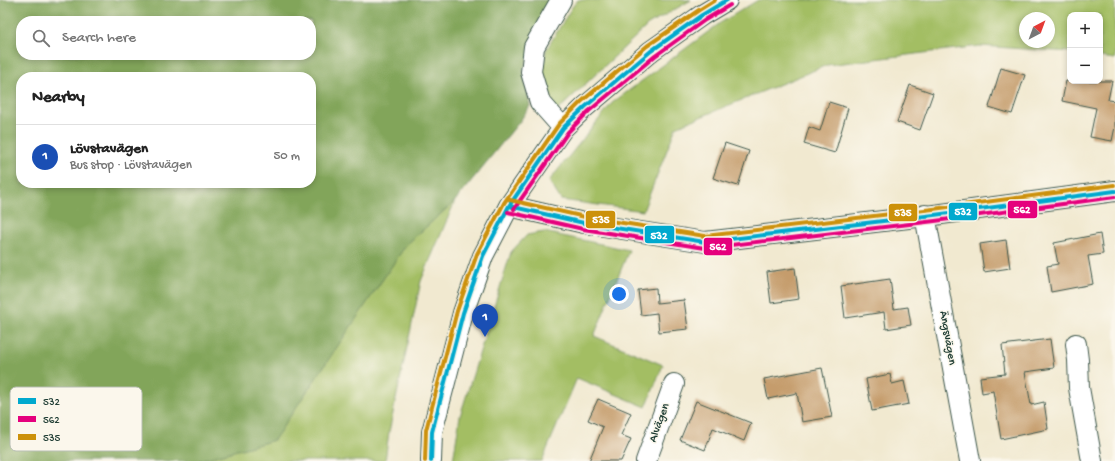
<!DOCTYPE html>
<html lang="en">
<head>
<meta charset="utf-8">
<style>
	:root { --surface:#fff; --page:#f6f6f6; --text:#222; --muted:#767676; --line:#e0e0e0; --accent:#1a73e8 }
	body { margin:0; font-family:"Gochi Hand",sans-serif; background:var(--page); color:var(--text) }
	.controls { position:absolute; right:12px; top:12px; display:grid; overflow:hidden; border-radius:8px; box-shadow:0 2px 6px #0003 }
	.controls button { width:36px; height:36px; display:grid; place-items:center; padding:0; border:0; border-bottom:1px solid var(--line); background:var(--surface); color:var(--text); font:20px sans-serif }
	.compass { position:absolute; left:1019px; top:12px; width:36px; height:36px; border-radius:50%; background:var(--surface); box-shadow:0 2px 6px #0003; rotate:41deg }
	.you { position:absolute; left:619px; top:294px; width:14px; height:14px; margin:-10px; border:3px solid #fff; border-radius:50%; background:#1a73e8; box-shadow:0 0 0 6px #1a73e833 }
	.badge { display:grid; place-items:center; width:26px; height:26px; border-radius:50%; background:var(--accent); color:#fff; font-size:13px; font-weight:700 }
	.pin { position:absolute; translate:-50% -33px; filter:drop-shadow(0 1px 2px #0008) }
	.pin::after { content:''; position:absolute; top:21px; width:14px; height:12px; background:inherit; clip-path:polygon(0 0,100% 0,50% 100%) }
	.list { margin:0; padding:0; list-style:none }
	h2 { display:flex; justify-content:space-between; align-items:center; height:52px; margin:0; padding:0 16px; font-size:17px }
	h2 small { font-size:13px; font-weight:400; color:var(--muted) }
	.list li { display:grid; grid-template-columns:26px 1fr auto; gap:12px; align-items:center; box-sizing:border-box; height:64px; padding:0 16px; border-top:1px solid var(--line) }
	.list b { display:block; font-size:15px; white-space:nowrap }
	.list p { margin:0; font-size:13px; white-space:nowrap; color:var(--muted) }
	.list em { font-size:13px; font-style:normal; color:var(--muted) }
	.icon { flex:none; width:22px; height:22px; fill:none; stroke:currentColor; stroke-width:2; stroke-linecap:round; stroke-linejoin:round }
	.map { position:relative; flex:none; width:1115px; height:461px; overflow:hidden }
	.search { position:absolute; background:var(--surface); box-shadow:0 2px 6px #0003; left:16px; top:16px; width:300px; height:44px; display:flex; align-items:center; gap:10px; box-sizing:border-box; padding:0 14px; border-radius:16px; color:var(--muted); font-size:15px }
	.panel { position:absolute; background:var(--surface); box-shadow:0 2px 6px #0003; left:16px; top:72px; width:300px; height:116px; border-radius:16px }
	.map>svg:first-child { display:block }
</style>
</head>
<body>
<div class="map">
<svg width="1115" height="461" viewBox="0 0 1115 461">
	<rect width="100%" height="100%" fill="#fbf7ec"/>
	<filter id="ink" filterUnits="userSpaceOnUse"><feTurbulence type="fractalNoise" baseFrequency=".025" numOctaves="2"/><feDisplacementMap in="SourceGraphic" scale="8" xChannelSelector="R" yChannelSelector="G"/><feConvolveMatrix kernelMatrix="1 2 1 2 8 2 1 2 1" color-interpolation-filters="sRGB"/></filter>
	<filter id="wash" filterUnits="userSpaceOnUse"><feTurbulence type="fractalNoise" baseFrequency=".012" numOctaves="4" result="noise"/><feDisplacementMap in="SourceGraphic" scale="16" xChannelSelector="R" yChannelSelector="G"/><feGaussianBlur stdDeviation="0.9" result="paint"/><feColorMatrix in="noise" values="0 0 0 0 0 0 0 0 0 0 0 0 0 0 0 0 0 1.4 0 .05"/><feComposite in="paint" operator="in"/></filter>
	<g filter="url(#wash)">
		<rect width="100%" height="100%" fill="#f1e9d0"/>
		<path fill="#a3be64" stroke="#617e4c" fill-rule="evenodd" d="M578 0H691L648 25 556 112 541 86 546 50 572 7Z
			M758 0H1115V59L1100 57V15H1070V52L980 46 827 65 676 127 643 211 561 200 549 181 612 103 720 23ZM1025 18H1049V42H1025Z
			M455 201 421 281 389 432 385 461H197L274 440 406 245Z
			M544 232 629 250 594 336 663 365 646 407 577 378 542 461H453L460 416 511 252 527 235Z"/>
		<path fill="#82a55a" stroke="#507147" fill-rule="evenodd" d="M0 0H552L523 70 530 106 520 121 455 201 406 245 274 440 197 461H0ZM21 21H311V55H21ZM21 77H311V183H21Z"/>
		<g id="blocks">
			<path fill="#c59c6c" d="M1001 68 1025 75 1012 114 989 107Z
				M1066 81H1112L1108 100 1115 101V127L1112 141 1090 137 1096 108 1062 101Z
				M910 85 933 93 920 130 897 122Z
				M829 102 848 108 835 153 804 144 809 127 820 131Z
				M725 143 749 151 738 186 713 178Z
				M1100 234 1103 254 1088 256 1093 284 1051 292 1047 266 1058 264 1054 243Z
				M1006 240 1010 268 984 272 980 244Z
				M795 268 799 299 771 303 767 272Z
				M890 279 894 309 908 307 911 325 886 329 884 312 845 318 841 286Z
				M656 288 657 303 684 300 688 329 659 332 657 313 641 315 638 290Z
				M1050 339 1054 368 1025 372 1031 405 1044 402 1048 429 1001 439 993 391 982 393 980 377 1005 374 1002 345Z
				M822 368 832 417 802 422 797 393 768 399 764 379Z
				M890 374 892 384 904 381 909 404 872 411 866 379Z
				M598 399 631 413 621 435 631 439 621 461H589L603 427 588 420Z
				M696 401 751 423 744 441 713 428 705 450 680 440Z"/>
		</g>
	</g>
	<g filter="url(#ink)">
		<use href="#blocks" fill-opacity="0" stroke="#3e574b" stroke-width="1"/>
		<g fill="none" stroke-linecap="round" stroke-linejoin="round">
			<defs>
				<path id="minor" d="M561 0 534 47 531 72 540 102 563 128
					M509 206 584 223 705 242 934 215 1115 191
					M925 215 970 461
					M1076 344 1078 360 1079 388 1092 461
					M431 461 432 432 463 313 483 256 509 206 563 128 585 107 651 51 702 15 727 0
					M646 461 674 384"/>
			</defs>
			<use href="#minor" stroke="#3e574b" stroke-width="22"/>
			<use href="#minor" stroke="#fff" stroke-width="20"/>
			<defs>
				<path id="bus-1" d="M509 206 584 223 705 242 934 215 1115 191
					M431 461 432 432 463 313 483 256 509 206 563 128 585 107 651 51 702 15 727 0"/>
				<path id="bus-2" d="M514 209 568 132 589 111 655 56 705 20 730 5
					M508 212 583 229 705 248 935 221 1115 197"/>
				<path id="bus-3" d="M510 200 585 217 705 236 933 209 1114 185
					M425 461 426 430 457 311 477 254 504 203 559 124 581 102 647 46 699 10 715 0"/>
			</defs>
			<use href="#bus-1" stroke="#fbf7ec" stroke-width="7"/>
			<use href="#bus-2" stroke="#fbf7ec" stroke-width="7"/>
			<use href="#bus-3" stroke="#fbf7ec" stroke-width="7"/>
			<use href="#bus-1" stroke="#00a9ce" stroke-width="4"/>
			<use href="#bus-2" stroke="#e5007d" stroke-width="4"/>
			<use href="#bus-3" stroke="#cc910a" stroke-width="4"/>
		</g>
	</g>
	<g text-anchor="middle" dominant-baseline="central" stroke-width="3" stroke-linejoin="round" paint-order="stroke">
		<g font-size="12" fill="#1f3d34" stroke="#fbf7ec">
			<text transform="translate(947 338) rotate(80)">Ängsvägen</text>
			<text transform="translate(660 423) rotate(-70)">Alvägen</text>
		</g>
	</g>
	<rect x="10" y="387" width="132" height="64" rx="6" fill="#fbf7ec" stroke="#b9bfb5" stroke-width="1"/>
	<rect x="18" y="398" width="18" height="6" fill="#00a9ce"/>
	<rect x="18" y="416" width="18" height="6" fill="#e5007d"/>
	<rect x="18" y="434" width="18" height="6" fill="#cc910a"/>
	<g font-size="11" fill="#1f3d34">
		<text x="43" y="405">532</text>
		<text x="43" y="423">562</text>
		<text x="43" y="441">535</text>
	</g>
	<g stroke="#fbf7ec" stroke-width="1.5">
		<rect x="1007" y="200" width="31" height="19" rx="4" fill="#e5007d"/>
		<rect x="948" y="202" width="30" height="19" rx="4" fill="#00a9ce"/>
		<rect x="888" y="203" width="30" height="19" rx="4" fill="#cc910a"/>
		<rect x="585" y="210" width="31" height="19" rx="4" fill="#cc910a"/>
		<rect x="644" y="225" width="31" height="19" rx="4" fill="#00a9ce"/>
		<rect x="703" y="237" width="30" height="19" rx="4" fill="#e5007d"/>
	</g>
	<g font-size="11" text-anchor="middle" font-weight="bold" fill="#fff">
		<text x="1022" y="213">562</text>
		<text x="963" y="215">532</text>
		<text x="903" y="216">535</text>
		<text x="601" y="223">535</text>
		<text x="659" y="239">532</text>
		<text x="718" y="250">562</text>
	</g>
</svg>
<div class="controls">
<button>+</button>
<button>−</button>
</div>
<svg class="compass" viewBox="-18 -18 36 36"><path d="M0-13l5 13h-10z" fill="#e53935"/><path d="M0 13l5-13h-10z" fill="#767676"/></svg>
<div class="you"></div>
<div class="pin badge" style="left:485px;top:337px;background:#1a4fb4">1</div>
<div class="search"><svg class="icon" aria-label="search" viewBox="0 0 24 24"><circle cx="10" cy="10" r="6"/><path d="M15 15l6 6"/></svg>Search here</div>
<section class="panel">
<h2>Nearby<small></small></h2>
<ul class="list">
<li><span class="badge" style="background:#1a4fb4">1</span><div><b>Lövstavägen</b><p>Bus stop · Lövstavägen</p></div><em>50 m</em></li>
</ul>
</section>
</div>
</body>
</html>
